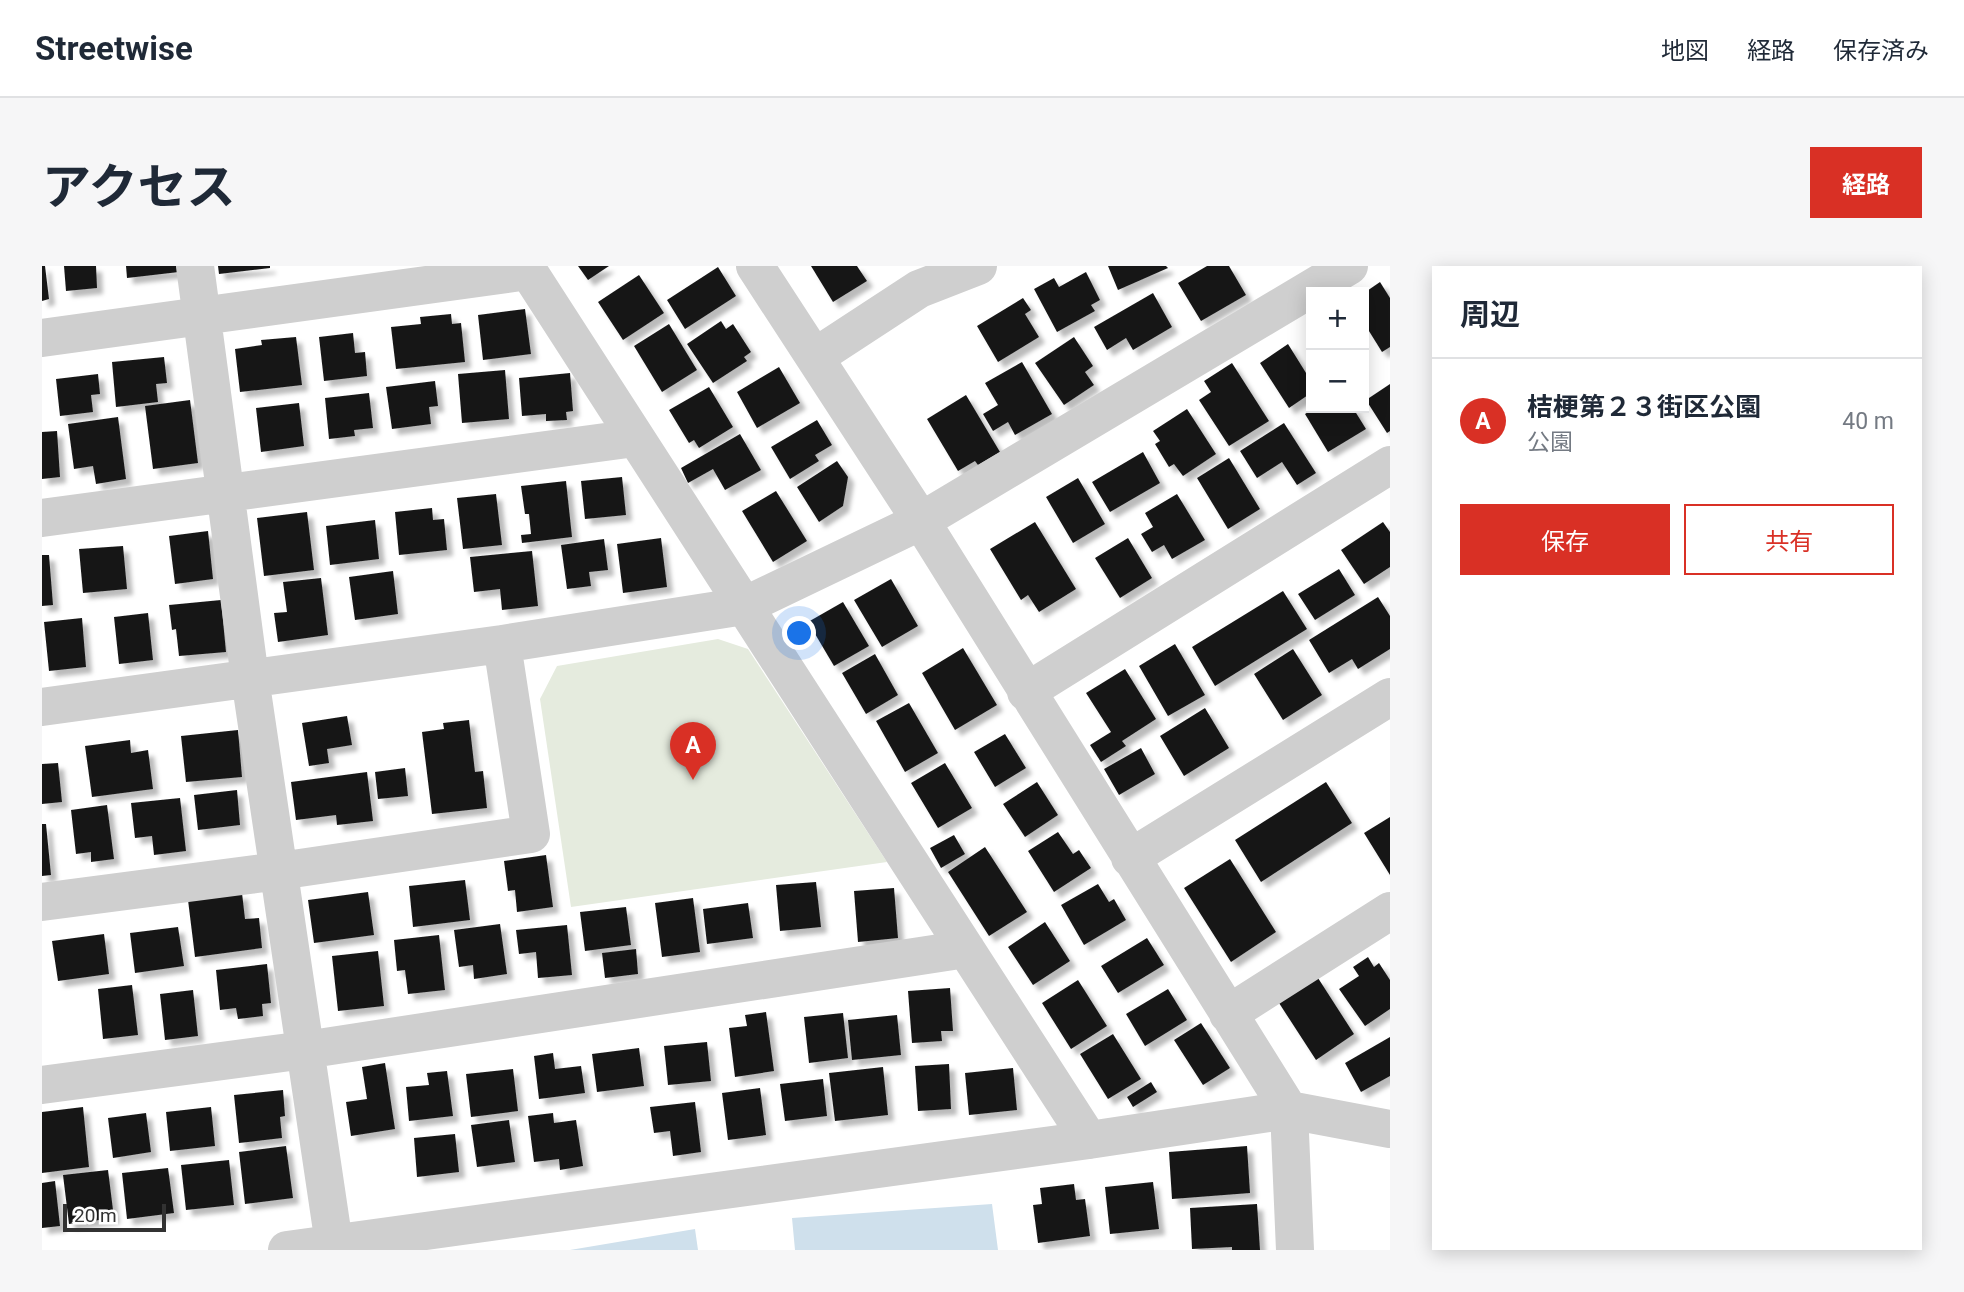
<!DOCTYPE html>
<html lang="ja">
<head>
<meta charset="utf-8">
<style>
	:root { --surface:#fff; --page:#f6f6f7; --text:#1f2937; --muted:#747a83; --line:#e0e1e3; --accent:#d93025 }
	body { margin:0; font-family:Roboto,"Noto Sans JP",sans-serif; background:var(--page); color:var(--text) }
	.controls { position:absolute; right:21px; top:21px; display:grid; overflow:hidden; border-radius:0px; box-shadow:0 4px 18px #0003 }
	.controls button { width:63px; height:63px; display:grid; place-items:center; padding:0; border:0; border-bottom:2px solid var(--line); background:var(--surface); color:var(--text); font:35px sans-serif }
	.scale { position:absolute; left:21px; bottom:18px; width:103px; box-sizing:border-box; padding-left:7px; border:4px solid #323232; border-top:0; font-size:19px; line-height:24px; white-space:nowrap; color:#323232; -webkit-text-stroke:5px #fff; paint-order:stroke }
	.you { position:absolute; left:758px; top:368px; width:24px; height:24px; margin:-18px; border:5px solid #fff; border-radius:50%; background:#1a73e8; box-shadow:0 0 0 10px #1a73e833 }
	.badge { display:grid; place-items:center; width:46px; height:46px; border-radius:50%; background:var(--accent); color:#fff; font-size:23px; font-weight:700 }
	.pin { position:absolute; translate:-50% -58px; filter:drop-shadow(0 2px 4px #0008) }
	.pin::after { content:''; position:absolute; top:37px; width:24px; height:21px; background:inherit; clip-path:polygon(0 0,100% 0,50% 100%) }
	.list { margin:0; padding:0; list-style:none }
	h2 { display:flex; justify-content:space-between; align-items:center; height:91px; margin:0; padding:0 28px; font-size:30px }
	h2 small { font-size:23px; font-weight:400; color:var(--muted) }
	.list li { display:grid; grid-template-columns:46px 1fr auto; gap:21px; align-items:center; box-sizing:border-box; height:126px; padding:0 28px; border-top:2px solid var(--line) }
	.list b { display:block; font-size:26px; white-space:nowrap }
	.list p { margin:0; font-size:23px; white-space:nowrap; color:var(--muted) }
	.list em { font-size:23px; font-style:normal; color:var(--muted) }
	.actions { display:flex; gap:14px; padding:21px 28px }
	.actions a { flex:1; padding:16px 0; border:2px solid var(--accent); border-radius:0px; text-align:center; font-size:24px; color:var(--accent) }
	.actions .main { background:var(--accent); color:#fff }
	.map { position:relative; flex:none; width:1348px; height:984px; overflow:hidden; border-radius:0px }
	header { display:flex; align-items:center; gap:42px; box-sizing:border-box; height:98px; padding:0 35px; background:var(--surface); border-bottom:2px solid var(--line) }
	header strong { font-size:33px }
	nav { display:flex; gap:38px; margin-inline-start:auto; font-size:24px }
	.intro { display:flex; align-items:center; justify-content:space-between; box-sizing:border-box; height:168px; padding:0 42px }
	h1 { margin:0; font-size:49px }
	.button { padding:18px 32px; border-radius:0px; background:var(--accent); color:#fff; font-size:24px; font-weight:700 }
	main { display:flex; gap:42px; padding:0 42px }
	aside { flex:1; background:var(--surface); border-radius:0px; box-shadow:0 4px 18px #0003 }
	.map>svg:first-child { display:block }
</style>
</head>
<body>
<header>
<strong>Streetwise</strong>
<nav><a>地図</a><a>経路</a><a>保存済み</a></nav>
</header>
<div class="intro"><h1>アクセス</h1><a class="button">経路</a></div>
<main>
<div class="map">
<svg width="1348" height="984" viewBox="0 0 1348 984">
	<defs>
		<filter id="shadow"><feDropShadow dx="6" dy="6" stdDeviation="2" flood-color="#0004"/></filter>
	</defs>
	<rect width="100%" height="100%" fill="#fff"/>
	<path fill="#e5ebde" d="M676 373 706 383 845 596 529 641 498 433 515 400Z"/>
	<path fill="#cfe0ec" d="M950 938 956 984H753L750 952Z
		M653 963 656 984H528Z"/>
	<path fill="#191919" filter="url(#shadow)" d="M0 0H3L7 33 0 35Z
		M22 0H54L55 22 24 25Z
		M84 0H136L137 6 85 12Z
		M176 0H228V2L177 8Z
		M536 0H567L546 14Z
		M769 0H815L825 15 791 36Z
		M1066 0H1124L1126 2 1076 24Z
		M1165 0H1187L1204 29 1159 55 1136 17Z
		M676 1 694 30 643 63 625 34Z
		M1044 6 1058 34 1049 39 1053 45 1015 66 992 23 1012 12 1017 21Z
		M597 9 622 47 581 74 556 36Z
		M1338 16 1348 32V81L1340 86 1322 57V27Z
		M1111 27 1130 61 1091 84 1084 72 1065 84 1052 61Z
		M981 32 989 44 983 48 997 71 956 96 935 60Z
		M483 43 489 88 441 94 436 49Z
		M409 48 410 58 419 57 423 96 354 103 349 61 379 58 378 51Z
		M679 55 684 63 691 58 709 86 702 91 705 95 671 117 645 78Z
		M627 58 655 104 620 126 592 80Z
		M311 67 313 87 323 86 325 110 282 115 277 71Z
		M254 71 260 119 198 126 193 83 220 79 219 74Z
		M1032 71 1051 100 1043 106 1052 119 1022 139 993 97Z
		M1246 78 1269 115V127L1247 142 1218 97Z
		M122 91 125 117 114 118 116 136 74 141 70 96Z
		M980 96 1010 148 973 169 966 156 951 165 941 148 956 139 943 117Z
		M1190 97 1227 155 1187 180 1157 134 1169 126 1162 115Z
		M737 101 758 137 715 162 695 126Z
		M463 104 467 153 420 157 416 108Z
		M528 107 531 145 524 146 525 154 504 155V148L480 150 477 112Z
		M56 108 58 128 49 129 51 146 18 150 14 113Z
		M393 115 396 140 387 141 389 158 350 163 344 121Z
		M1348 118V165L1345 167 1324 134Z
		M667 121 691 161 657 182 652 174 647 177 627 144Z
		M327 127 331 162 312 164 313 170 287 173 283 132Z
		M924 129 958 186 936 199 933 195 916 205 885 153Z
		M148 134 156 197 111 203 103 140Z
		M257 137 262 180 219 186 214 142Z
		M1272 142H1311L1324 163 1286 186 1263 148Z
		M1145 143 1174 188 1141 210 1132 198 1127 201 1113 178 1118 175 1111 165Z
		M76 151 84 213 54 218 51 200 32 203 26 158Z
		M775 154 790 179 773 189 777 195 748 213 729 181Z
		M1242 157 1274 207 1255 219 1240 196 1215 212 1198 185Z
		M15 165 18 211 0 213V166Z
		M698 168 719 204 683 224 671 203 646 217 639 202Z
		M1101 186 1118 217 1068 246 1050 216Z
		M1187 192 1218 243 1186 263 1155 212Z
		M795 195 806 211 801 240 777 256 755 221Z
		M580 211 584 249 543 253 539 215Z
		M1036 212 1063 258 1031 277 1004 231Z
		M524 215 530 271 480 277 479 269 489 268 487 248H483L479 220Z
		M734 225 765 275 731 296 700 245Z
		M454 228 460 279 421 283 415 232Z
		M1135 228 1163 274 1130 293 1122 279 1110 286 1099 268 1111 261 1103 247Z
		M390 242 391 254 402 253 405 284 357 289 353 246Z
		M265 246 272 304 222 310 215 252Z
		M333 254 337 293 288 299 284 260Z
		M993 256 1034 323 997 346 986 329 979 334 948 283Z
		M1341 256 1348 266V301L1322 318 1299 284Z
		M166 265 171 313 133 318 127 270Z
		M619 272 625 321 581 327 575 278Z
		M1086 272 1110 312 1078 332 1053 292Z
		M562 273 566 304 547 306 549 320 525 323 519 279Z
		M81 280 85 323 41 327 37 283Z
		M490 285 496 340 460 344 458 323 432 326 428 291Z
		M0 289H7L11 339 0 340Z
		M1297 303 1313 329 1273 354 1256 328Z
		M351 305 356 348 313 354 307 311Z
		M279 312 286 369 236 376 232 347 245 346 241 316Z
		M849 313 876 360 840 381 812 334Z
		M1241 325 1265 363 1173 420 1150 381Z
		M1336 331 1348 350V383L1316 403 1310 393 1287 407 1267 374Z
		M179 334 184 386 137 390 134 363 130 364 127 339Z
		M801 336 827 380 792 400 766 356Z
		M106 347 111 394 77 398 72 351Z
		M40 352 44 401 7 405 2 356Z
		M1133 378 1163 429 1126 450 1097 400Z
		M921 382 955 439 913 464 880 407Z
		M1251 383 1280 429 1241 454 1212 408Z
		M833 388 856 429 824 448 800 407Z
		M1083 403 1114 453 1080 475 1084 480 1059 496 1048 479 1069 466 1044 427Z
		M867 437 896 487 863 506 834 455Z
		M1163 442 1187 482 1142 510 1118 470Z
		M305 450 310 479 285 483 287 497 267 500 260 457Z
		M427 454 433 506 441 505 445 542 390 548 380 466 402 463 401 457Z
		M196 464 200 511 144 516 139 470Z
		M963 468 984 502 953 521 932 486Z
		M88 474 89 487 106 484 111 523 50 531 43 480Z
		M1099 482 1113 508 1077 529 1062 503Z
		M16 497 20 536 0 538V498Z
		M903 497 930 542 896 562 869 517Z
		M363 502 366 530 336 533 333 506Z
		M325 506 331 555 295 559 294 549 254 554 249 516Z
		M995 516 1016 549 983 571 961 538Z
		M1284 516 1310 557 1219 616 1193 574Z
		M195 524 198 559 156 564 152 529Z
		M138 532 144 585 112 589 110 570 93 572 89 537Z
		M65 539 72 593 49 596V586L34 588 29 544Z
		M1348 551V609L1322 567Z
		M0 558H4L9 609 0 610Z
		M1016 566 1031 588 1037 584 1049 602 1012 626 986 585Z
		M912 569 923 588 899 602 888 582Z
		M943 581 985 646 947 670 906 606Z
		M504 589 511 641 475 646 473 624 466 625 462 595Z
		M1188 593 1234 666 1189 696 1142 622Z
		M423 614 428 654 371 661 367 620Z
		M774 616 779 661 738 665 734 619Z
		M1056 618 1067 636 1072 633 1084 654 1042 679 1019 639Z
		M852 622 856 672 816 676 812 625Z
		M326 626 332 669 272 677 266 634Z
		M200 627 203 653 217 652 220 682 153 691 146 634Z
		M651 632 658 686 620 691 613 637Z
		M706 637 711 672 665 678 661 643Z
		M584 641 589 679 543 685 538 646Z
		M1003 656 1028 695 991 719 966 681Z
		M458 658 465 708 432 713 431 699 417 701 412 664Z
		M525 659 530 709 496 712 494 686 477 688 474 664Z
		M136 661 142 700 93 707 88 667Z
		M62 668 67 708 16 715 10 675Z
		M397 669 403 724 366 728 363 704 355 705 352 674Z
		M1105 672 1122 699 1076 727 1059 700Z
		M594 683 596 708 563 712 560 687Z
		M336 685 342 740 296 745 290 690Z
		M1326 691 1332 701 1337 697 1348 714V743L1323 760 1297 723 1317 710 1311 701Z
		M225 698 229 737 220 738 221 750 196 753 194 742 178 744 174 704Z
		M1276 712 1312 768 1274 794 1237 737Z
		M1036 714 1065 760 1029 783 1000 737Z
		M90 719 96 769 61 773 56 723Z
		M908 722 911 765H899L900 775 870 777 866 725Z
		M1126 723 1145 754 1103 780 1084 748Z
		M151 724 156 770 123 774 118 728Z
		M724 746 732 805 693 811 687 762 705 760 703 749Z
		M801 747 806 792 767 797 762 751Z
		M855 749 859 789 810 794 806 754Z
		M1159 757 1188 802 1161 819 1132 774Z
		M1071 768 1099 813 1066 833 1038 788Z
		M1348 771V810L1319 826 1303 797Z
		M665 776 669 815 626 819 622 780Z
		M597 782 602 820 555 826 550 788Z
		M511 787 513 803 539 800 543 827 497 833 492 790Z
		M343 797 353 863 309 870 304 836 325 833 320 801Z
		M907 798 909 843 876 845 873 800Z
		M841 801 846 849 793 855 787 807Z
		M971 802 975 844 927 849 923 807Z
		M471 803 476 845 429 851 424 808Z
		M405 805 411 850 367 855 364 821 387 819 385 807Z
		M781 813 785 850 743 855 738 818Z
		M1109 816 1115 826 1091 841 1085 831Z
		M718 822 724 869 686 874 680 827Z
		M241 824 243 850 238 851 240 872 197 877 192 829Z
		M653 836 659 886 631 890 628 865 612 867 608 841Z
		M41 841 47 901 0 907V846Z
		M169 841 173 880 128 885 124 846Z
		M104 847 109 886 71 892 66 852Z
		M511 847 512 857 534 854 541 900 518 904 517 893 492 896 486 850Z
		M467 854 473 896 435 901 429 859Z
		M413 868 417 906 375 911 372 872Z
		M244 880 251 932 203 938 197 886Z
		M1205 880 1208 927 1130 933 1127 886Z
		M187 894 192 939 144 944 139 899Z
		M126 902 132 947 85 953 80 907Z
		M66 904 72 952 27 958 21 909Z
		M13 915 18 960 0 962V917Z
		M1111 916 1117 963 1068 968 1063 921Z
		M1032 918 1034 934 1043 933 1048 970 996 977 991 939 1000 938 998 922Z
		M1215 938 1218 984H1190V981L1150 983 1148 942Z"/>
	<g fill="none" stroke-linecap="round" stroke-linejoin="round">
		<path stroke="#cfcfcf" stroke-width="38" d="M153 0 208 412 292 978
			M483 0 1047 874
			M713 0 879 255 1247 844 1253 984
			M0 72 486 5
			M773 91 877 23 936 0
			M0 252 593 172
			M984 426 1348 199
			M0 441 460 378 702 340 879 255 1307 0
			M1088 592 1348 431
			M0 636 237 605 489 568 460 378
			M1186 748 1348 645
			M0 819 263 784 924 683
			M245 984 1047 874 1247 844 1348 863"/>
	</g>
</svg>
<div class="controls">
<button>+</button>
<button>−</button>
</div>
<div class="scale">20 m</div>
<div class="you"></div>
<div class="pin badge" style="left:651px;top:514px">A</div>
</div>
<aside>
<h2>周辺<small></small></h2>
<ul class="list">
<li><span class="badge">A</span><div><b>桔梗第２３街区公園</b><p>公園</p></div><em>40 m</em></li>
</ul>
<div class="actions"><a class="main">保存</a><a>共有</a></div>
</aside>
</main>
</body>
</html>
